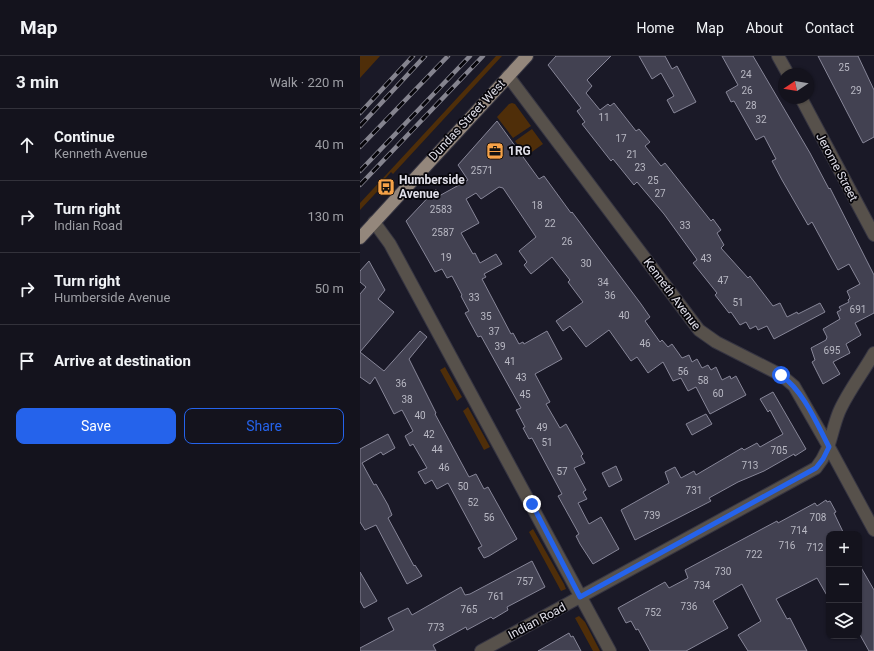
<!DOCTYPE html>
<html lang="en">
<head>
<meta charset="utf-8">
<style>
	:root { --surface:#14131d; --page:#21202a; --text:#f1f3f6; --muted:#9d9ea4; --line:#33323b; --accent:#2563eb }
	body { margin:0; font-family:Roboto,sans-serif; background:var(--page); color:var(--text) }
	.controls { position:absolute; right:12px; bottom:12px; display:grid; overflow:hidden; border-radius:8px; box-shadow:0 1px 3px #0004 }
	.controls button { width:36px; height:36px; display:grid; place-items:center; padding:0; border:0; border-bottom:1px solid var(--line); background:var(--surface); color:var(--text); font:20px sans-serif }
	.compass { position:absolute; left:418px; top:12px; width:36px; height:36px; border-radius:50%; background:var(--surface); box-shadow:0 1px 3px #0004; rotate:258deg }
	.stop { position:absolute; width:12px; height:12px; margin:-9px; border:3px solid #2563eb; border-radius:50%; background:#fff }
	.stop.end { background:#2563eb; border-color:#fff; box-shadow:0 1px 4px #0008 }
	.list { margin:0; padding:0; list-style:none }
	h2 { display:flex; justify-content:space-between; align-items:center; height:52px; margin:0; padding:0 16px; font-size:17px }
	h2 small { font-size:13px; font-weight:400; color:var(--muted) }
	.list li { display:grid; grid-template-columns:26px 1fr auto; gap:12px; align-items:center; box-sizing:border-box; height:72px; padding:0 16px; border-top:1px solid var(--line) }
	.list b { display:block; font-size:15px; white-space:nowrap }
	.list p { margin:0; font-size:13px; white-space:nowrap; color:var(--muted) }
	.list em { font-size:13px; font-style:normal; color:var(--muted) }
	.actions { display:flex; gap:8px; padding:12px 16px }
	.actions a { flex:1; padding:9px 0; border:1px solid var(--accent); border-radius:8px; text-align:center; font-size:14px; color:var(--accent) }
	.actions .main { background:var(--accent); color:#fff }
	.icon { flex:none; width:22px; height:22px; fill:none; stroke:currentColor; stroke-width:2; stroke-linecap:round; stroke-linejoin:round }
	.map { position:relative; flex:none; width:514px; height:595px; overflow:hidden }
	header { display:flex; align-items:center; gap:24px; box-sizing:border-box; height:56px; padding:0 20px; background:var(--surface); border-bottom:1px solid var(--line) }
	header strong { font-size:19px }
	nav { display:flex; gap:22px; margin-inline-start:auto; font-size:14px }
	main { display:flex }
	aside { flex:1; background:var(--surface) }
	.map>svg:first-child { display:block }
</style>
</head>
<body>
<header>
<strong>Map</strong>
<nav><a>Home</a><a>Map</a><a>About</a><a>Contact</a></nav>
</header>
<main>
<aside>
<h2>3 min<small>Walk · 220 m</small></h2>
<ul class="list">
<li><svg class="icon" aria-label="ahead" viewBox="0 0 24 24"><path d="M12 20V5M6 11l6-6 6 6"/></svg><div><b>Continue</b><p>Kenneth Avenue</p></div><em>40 m</em></li>
<li><svg class="icon" aria-label="right" viewBox="0 0 24 24"><path d="M7 20v-9h11M14 6l5 5-5 5"/></svg><div><b>Turn right</b><p>Indian Road</p></div><em>130 m</em></li>
<li><svg class="icon" aria-label="right" viewBox="0 0 24 24"><path d="M7 20v-9h11M14 6l5 5-5 5"/></svg><div><b>Turn right</b><p>Humberside Avenue</p></div><em>50 m</em></li>
<li><svg class="icon" aria-label="arrive" viewBox="0 0 24 24"><path d="M6 21V4h12l-3 4 3 4H6"/></svg><div><b>Arrive at destination</b></div></li>
</ul>
<div class="actions"><a class="main">Save</a><a>Share</a></div>
</aside>
<div class="map">
<svg width="514" height="595" viewBox="0 0 514 595">
	<rect width="100%" height="100%" fill="#1a1927"/>
	<path fill="#4f2e09" d="M0 0H20L0 22Z
		M136 0H142L33 118 31 116 24 124 26 126 0 154V147Z
		M152 47 155 48 171 70 153 82 137 61 149 48Z
		M172 73 183 88 166 100 155 85Z
		M85 311 102 341 97 345 80 314Z
		M108 351 130 391 124 394 103 355Z
		M173 473 204 528 206 533 201 535 169 476Z
		M219 560 225 566 240 595H233L215 562Z"/>
	<path fill="#424151" stroke="#878698" d="M196 0H251L227 24 232 30 226 37 240 54 248 48 250 50 254 47 276 75 279 73 290 86 285 90 301 110 305 107 351 165 353 163 361 174 357 177 364 189 361 192 388 222 390 220 413 250 420 247 427 261 437 256 438 258 460 247 465 256 414 283 407 270 398 274 396 270 390 273 386 266 380 269 371 256 369 257 355 239 357 237 333 207 337 204 336 202 304 158 277 126 274 129 253 103 251 105 222 68 225 66 217 55 221 52 188 9Z
		M279 0H305L312 13 317 10 336 46 314 57 307 44 314 40 301 17 292 23Z
		M362 0H393L450 97 469 133 470 132 514 219V257L495 267 501 279 486 288 490 297 473 306 480 318 463 328 452 306 455 304 451 292 466 284 467 281 463 273 480 263 477 256 481 254 479 251 489 246 488 244 490 242 487 235 500 228 489 208 478 214 452 166 448 169 422 124 412 105 416 103 404 80 396 84 374 45 371 46 366 36 378 29Z
		M458 0H498L514 34V81L503 87Z
		M137 65 179 123 184 120 211 157 212 156 281 248 290 261 285 265 300 286 302 284 308 291 312 288 322 302 329 299 332 306 337 303 342 312 348 309 351 314 356 311 362 324 370 320 371 323 376 320 386 339 350 358 336 331 328 335 321 322 313 325 303 306 288 317 277 301 271 305 249 274 226 291 210 270 203 275 196 265 223 246 208 226 210 224 192 201 171 218 164 209 167 206 159 195 176 181 143 132 139 131 121 143 116 137 106 143 119 167 101 177 113 198 115 197 120 207 136 198 142 208 124 218 126 221 122 223 151 278 153 277 159 288 163 286 164 288 187 275 202 303 175 318 190 346 186 348 200 372 206 368 223 398 221 400 225 407 214 412 226 434 223 436 227 443 218 447 229 468 241 461 259 493 233 508 220 488 216 480 219 478 198 440 202 438 172 382 169 383 163 372 165 371 156 354 161 352 121 280 118 281 105 257 109 255 101 240 102 239 92 220 87 222 82 213 75 216 46 165 76 133 79 140 108 124 98 109Z
		M9 205 25 234 18 243 34 256 0 296 24 315 60 275 67 281 49 303 76 357 75 358 109 421 116 418 124 433 128 431 157 483 129 500 124 502 118 492 122 490 88 427 77 433 72 424 65 428 58 416 67 412 53 388 50 390 45 380 53 375 42 354 34 358 15 321 10 328 0 321V238L6 231 0 226V215Z
		M413 336 446 393 435 400 434 398 404 415 378 426 349 442 351 445 275 484 261 454 309 427 305 416 315 411 321 422 334 415 336 419 382 392 384 394 397 387 400 391 423 378 410 354 408 356 400 343Z
		M346 358 352 368 332 379 326 368Z
		M28 378 35 392 23 399 21 396 2 407 14 429 16 428 28 449 32 459 28 462 54 510 55 509 62 520 47 528 16 469 5 474 0 466V393Z
		M256 410 262 424 249 431 242 417Z
		M466 444 467 446 470 445 476 456 474 457 484 478H469V543L457 522 416 543 427 563 430 562 447 595H388L378 579 401 565 382 528 353 545 368 572 326 595H290L278 573 276 574 271 565 266 567 258 552 305 526 309 532 328 522 325 514 417 465 418 467 455 447 457 450Z
		M172 505 185 531 147 551 148 554 133 563 131 561 107 574 106 571 73 589 76 595H0V592L34 574 28 562 48 552 52 559 101 531 105 539 110 538Z
		M499 508 514 534V595H509L499 577Z
		M0 516 17 545 4 552 0 545Z
		M209 577 211 581 213 580 221 595H178Z"/>
	<g fill="none" stroke-linecap="round" stroke-linejoin="round">
		<defs>
			<path id="minor" d="M418 0 428 18
				M148 20 339 274 356 286 421 319 434 330 469 391 514 474
				M441 42 514 179
				M14 166 30 188 250 595
				M121 595 456 412C472 392 470 378 479 356 487 337 504 315 514 297"/>
			<path id="major" d="M0 182 167 0"/>
		</defs>
		<use href="#minor" stroke="#363542" stroke-width="14"/>
		<use href="#major" stroke="#363542" stroke-width="14"/>
		<use href="#minor" stroke="#57514b" stroke-width="12"/>
		<use href="#major" stroke="#94877c" stroke-width="12"/>
		<defs>
			<path id="rail" d="M0 57 53 0
				M0 70 65 0
				M0 91 88 0
				M0 115 110 0
				M0 129 123 0"/>
		</defs>
		<use href="#rail" stroke="#85848f" stroke-width="4.5"/>
		<use href="#rail" stroke="#06050a" stroke-width="3" stroke-dasharray="9" stroke-linecap="butt"/>
	</g>
	<g fill="none" stroke-linecap="round" stroke-linejoin="round">
		<path stroke="#2563eb" stroke-width="5" d="M172 448 220 541 456 412 463 403 469 391C456 366 444 336 421 319"/>
	</g>
	<defs>
		<symbol id="office-square" viewBox="-11 -11 22 22"><rect x="-9" y="-9" width="18" height="18" rx="4" fill="#f6a248" stroke="#06050a"/><path d="M-6-3h4V-5.5h4V-3h4V5H-6ZM-1-4.5V-3h2v-1.5ZM-6 0V1H6V0Z" fill="#111"/></symbol>
		<symbol id="bus-square" viewBox="-11 -11 22 22"><rect x="-9" y="-9" width="18" height="18" rx="4" fill="#f6a248" stroke="#06050a"/><path d="M-5-6H5V4H4V6H2V4H-2V6H-4V4H-5ZM-3.5-4V0h7V-4ZM-3.5 1.2v1.5H-2V1.2ZM2 1.2v1.5H3.5V1.2Z" fill="#111"/></symbol>
	</defs>
	<g fill-rule="evenodd">
		<use href="#office-square" x="125" y="85" width="20" height="20"/>
		<use href="#bus-square" x="16" y="121" width="20" height="20"/>
	</g>
	<g text-anchor="middle" dominant-baseline="central" stroke-width="3.5" stroke-linejoin="round" paint-order="stroke">
		<g font-size="10" fill="#b8b8c3">
			<text x="484" y="11">25</text>
			<text x="386" y="18">24</text>
			<text x="387" y="34">26</text>
			<text x="496" y="34">29</text>
			<text x="391" y="49">28</text>
			<text x="244" y="61">11</text>
			<text x="401" y="63">32</text>
			<text x="261" y="82">17</text>
			<text x="272" y="98">21</text>
			<text x="280" y="111">23</text>
			<text x="122" y="114">2571</text>
			<text x="293" y="124">25</text>
			<text x="300" y="137">27</text>
			<text x="177" y="149">18</text>
			<text x="81" y="153">2583</text>
			<text x="190" y="167">22</text>
			<text x="325" y="169">33</text>
			<text x="83" y="176">2587</text>
			<text x="207" y="185">26</text>
			<text x="86" y="201">19</text>
			<text x="346" y="202">43</text>
			<text x="226" y="207">30</text>
			<text x="363" y="224">47</text>
			<text x="243" y="226">34</text>
			<text x="250" y="239">36</text>
			<text x="114" y="241">33</text>
			<text x="378" y="246">51</text>
			<text x="498" y="253">691</text>
			<text x="264" y="259">40</text>
			<text x="126" y="260">35</text>
			<text x="134" y="275">37</text>
			<text x="285" y="287">46</text>
			<text x="140" y="290">39</text>
			<text x="472" y="294">695</text>
			<text x="150" y="305">41</text>
			<text x="323" y="315">56</text>
			<text x="161" y="321">43</text>
			<text x="343" y="324">58</text>
			<text x="41" y="327">36</text>
			<text x="358" y="337">60</text>
			<text x="165" y="338">45</text>
			<text x="47" y="343">38</text>
			<text x="60" y="359">40</text>
			<text x="182" y="371">49</text>
			<text x="69" y="378">42</text>
			<text x="187" y="386">51</text>
			<text x="77" y="393">44</text>
			<text x="419" y="394">705</text>
			<text x="390" y="409">713</text>
			<text x="84" y="411">46</text>
			<text x="202" y="415">57</text>
			<text x="103" y="430">50</text>
			<text x="334" y="434">731</text>
			<text x="113" y="446">52</text>
			<text x="292" y="459">739</text>
			<text x="129" y="461">56</text>
			<text x="458" y="461">708</text>
			<text x="439" y="474">714</text>
			<text x="427" y="489">716</text>
			<text x="455" y="491">712</text>
			<text x="394" y="498">722</text>
			<text x="363" y="515">730</text>
			<text x="165" y="525">757</text>
			<text x="342" y="529">734</text>
			<text x="136" y="540">761</text>
			<text x="329" y="550">736</text>
			<text x="109" y="553">765</text>
			<text x="293" y="556">752</text>
			<text x="76" y="571">773</text>
		</g>
		<g font-size="12" fill="#e0dfe9" stroke="#06050a">
			<text transform="translate(107 64) rotate(-47)">Dundas Street West</text>
			<text transform="translate(477 111) rotate(62)">Jerome Street</text>
			<text transform="translate(312 238) rotate(53)">Kenneth Avenue</text>
			<text transform="translate(177 565) rotate(-28)">Indian Road</text>
		</g>
		<g font-size="12" font-weight="bold" fill="#e0dfe9" stroke="#06050a" text-anchor="start">
			<text x="148" y="95">1RG</text>
			<text x="39" y="124">Humberside<tspan x="39" dy="14">Avenue</tspan></text>
		</g>
	</g>
</svg>
<div class="controls">
<button>+</button>
<button>−</button>
<button><svg class="icon" aria-label="layers" viewBox="0 0 24 24"><path d="M12 4l9 5-9 5-9-5zM3 14l9 5 9-5"/></svg></button>
</div>
<svg class="compass" viewBox="-18 -18 36 36"><path d="M0-13l5 13h-10z" fill="#e53935"/><path d="M0 13l5-13h-10z" fill="#9d9ea4"/></svg>
<div class="stop" style="left:421px;top:319px"></div>
<div class="stop end" style="left:172px;top:448px"></div>
</div>
</main>
</body>
</html>
